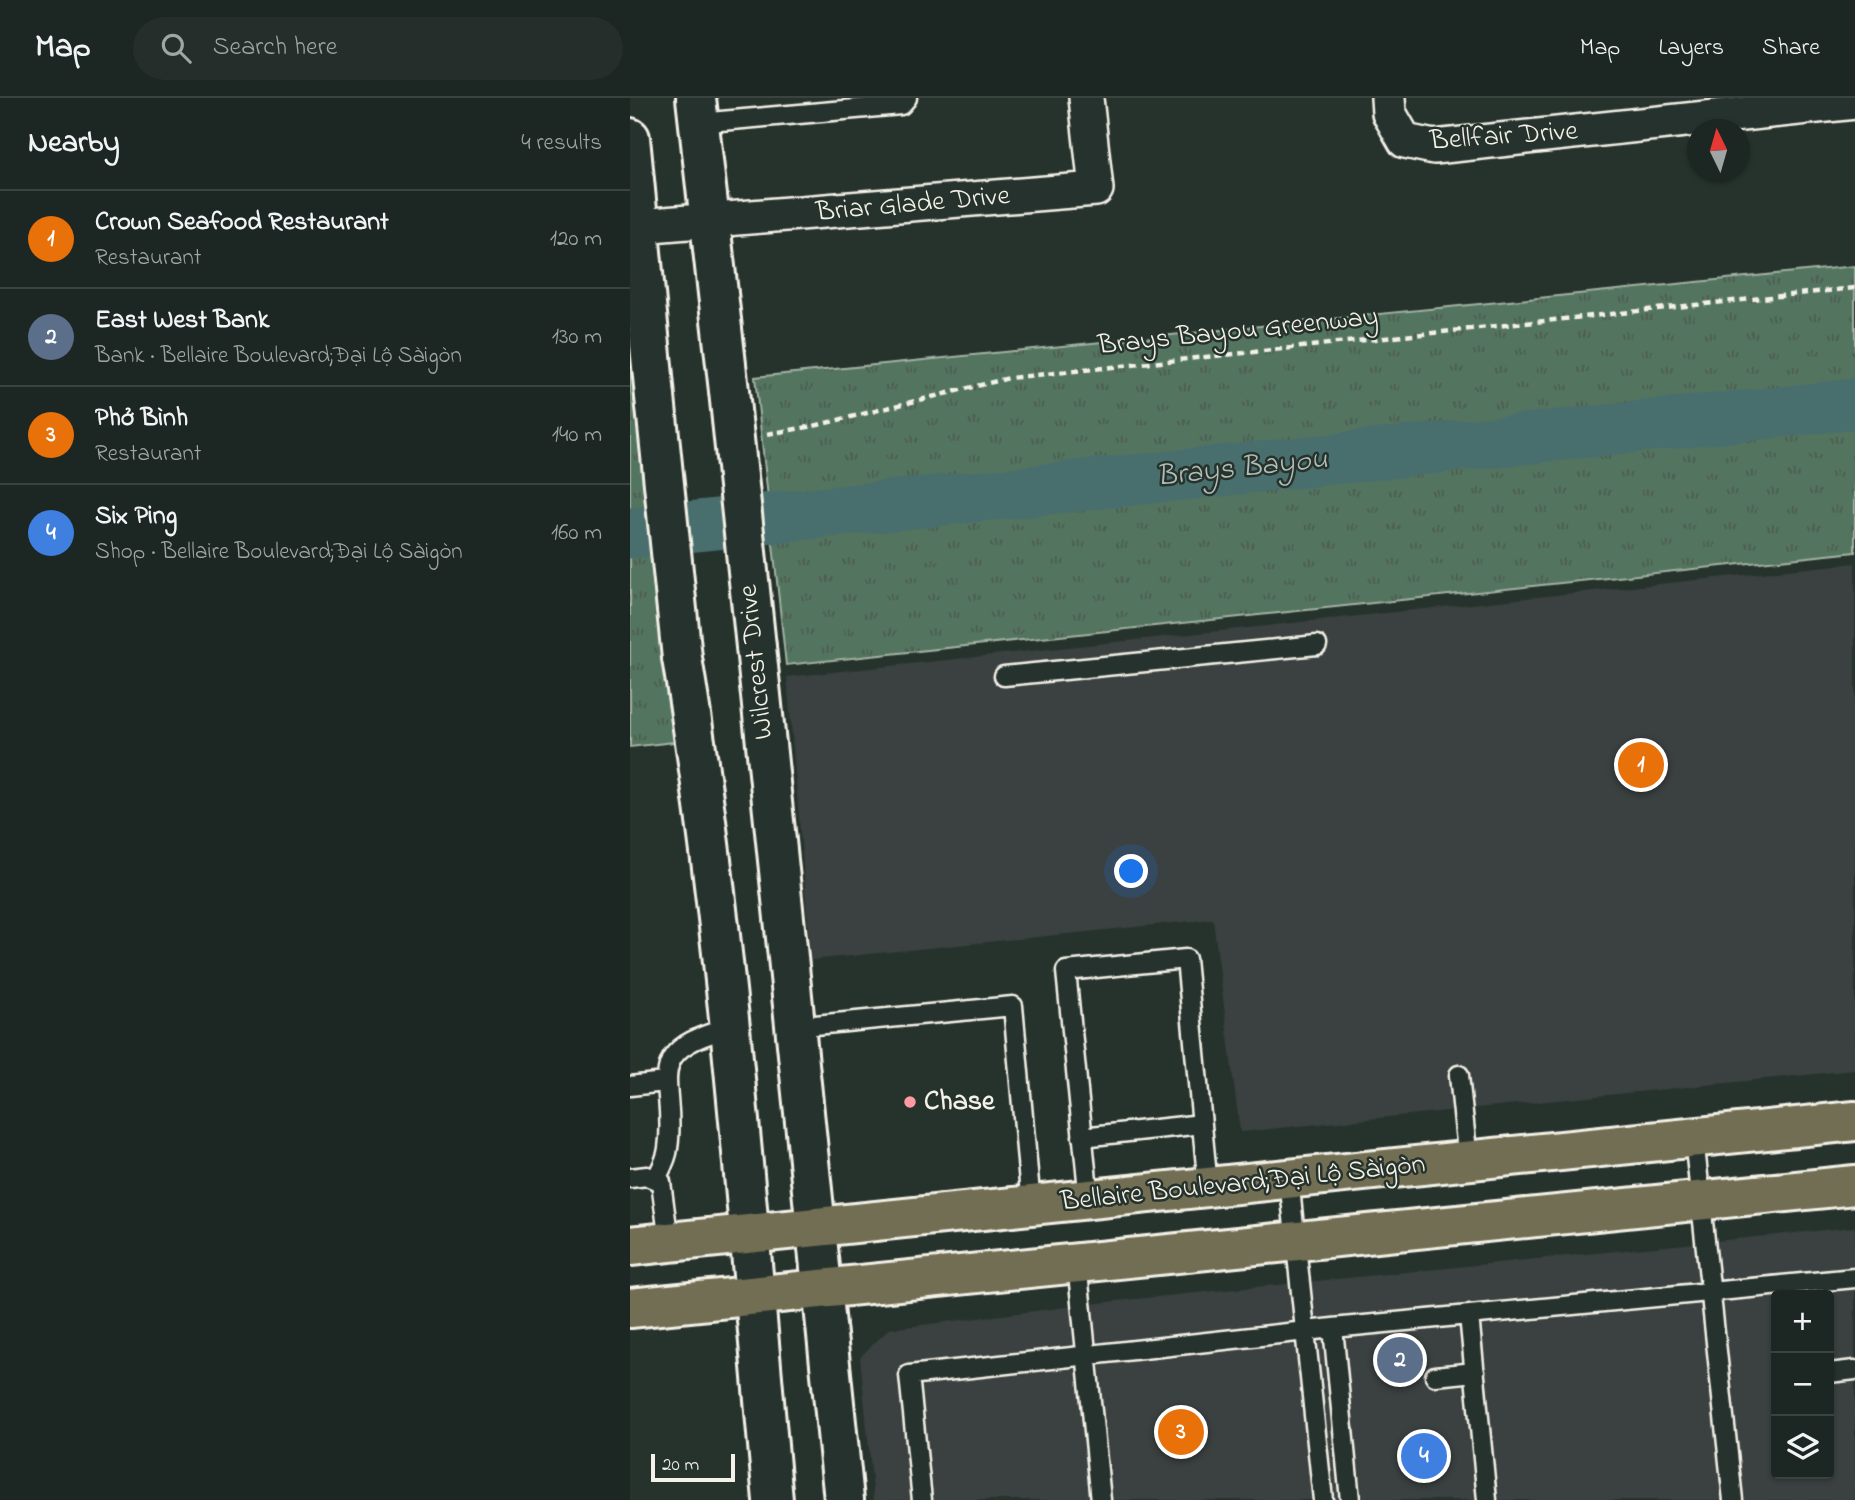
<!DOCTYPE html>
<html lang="en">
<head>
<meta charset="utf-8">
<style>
	:root { --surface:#1c2622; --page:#252e2a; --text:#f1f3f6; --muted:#a0a5a5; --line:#3a4340; --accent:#ff9aa2 }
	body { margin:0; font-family:"Indie Flower",sans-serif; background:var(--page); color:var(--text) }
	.controls { position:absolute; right:21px; bottom:21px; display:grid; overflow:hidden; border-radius:7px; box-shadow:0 2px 5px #0004 }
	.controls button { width:63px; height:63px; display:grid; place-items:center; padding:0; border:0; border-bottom:2px solid var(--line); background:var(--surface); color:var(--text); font:35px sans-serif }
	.compass { position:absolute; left:1057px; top:21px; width:63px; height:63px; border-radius:50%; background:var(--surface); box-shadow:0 2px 5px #0004; rotate:355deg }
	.scale { position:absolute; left:21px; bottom:18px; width:84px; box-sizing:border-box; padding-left:7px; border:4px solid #f4f1e8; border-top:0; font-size:19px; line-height:24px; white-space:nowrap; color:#f4f1e8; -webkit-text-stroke:5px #26332d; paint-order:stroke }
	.you { position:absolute; left:502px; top:774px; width:24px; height:24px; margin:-18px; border:5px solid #fff; border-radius:50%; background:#1a73e8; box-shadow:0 0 0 10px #1a73e833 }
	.badge { display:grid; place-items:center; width:46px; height:46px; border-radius:50%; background:var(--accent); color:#fff; font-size:23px; font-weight:700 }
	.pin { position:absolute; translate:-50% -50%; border:4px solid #fff; box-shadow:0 2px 7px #0006 }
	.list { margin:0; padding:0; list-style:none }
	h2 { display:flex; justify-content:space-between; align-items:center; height:91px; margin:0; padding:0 28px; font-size:30px }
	h2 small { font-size:23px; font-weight:400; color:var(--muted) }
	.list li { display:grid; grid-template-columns:46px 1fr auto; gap:21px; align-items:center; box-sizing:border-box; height:98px; padding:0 28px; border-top:2px solid var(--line) }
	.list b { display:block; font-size:26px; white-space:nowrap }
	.list p { margin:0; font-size:23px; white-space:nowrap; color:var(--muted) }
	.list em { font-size:23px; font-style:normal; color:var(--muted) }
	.icon { flex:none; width:38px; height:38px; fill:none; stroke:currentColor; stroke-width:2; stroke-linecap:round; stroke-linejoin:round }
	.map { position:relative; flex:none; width:1225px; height:1402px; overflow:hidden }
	header { display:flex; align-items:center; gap:42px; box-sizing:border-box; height:98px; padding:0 35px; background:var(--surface); border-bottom:2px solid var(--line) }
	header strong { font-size:33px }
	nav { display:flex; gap:38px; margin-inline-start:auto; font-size:24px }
	.search { width:490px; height:63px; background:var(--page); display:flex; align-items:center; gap:18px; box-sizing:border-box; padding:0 24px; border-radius:38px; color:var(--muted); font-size:26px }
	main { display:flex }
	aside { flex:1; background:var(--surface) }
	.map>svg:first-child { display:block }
</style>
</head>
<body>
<header>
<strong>Map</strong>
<div class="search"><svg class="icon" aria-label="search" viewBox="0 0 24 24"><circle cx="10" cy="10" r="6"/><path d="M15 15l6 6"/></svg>Search here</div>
<nav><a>Map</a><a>Layers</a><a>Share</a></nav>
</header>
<main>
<aside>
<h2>Nearby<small>4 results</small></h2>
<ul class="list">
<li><span class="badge" style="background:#e8710a">1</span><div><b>Crown Seafood Restaurant</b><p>Restaurant</p></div><em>120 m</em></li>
<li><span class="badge" style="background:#5c6f8a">2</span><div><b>East West Bank</b><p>Bank · Bellaire Boulevard;Đại Lộ Sàigòn</p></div><em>130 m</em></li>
<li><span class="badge" style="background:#e8710a">3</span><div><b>Phở Bình</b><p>Restaurant</p></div><em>140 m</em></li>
<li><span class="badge" style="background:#3f7fe0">4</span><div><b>Six Ping</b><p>Shop · Bellaire Boulevard;Đại Lộ Sàigòn</p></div><em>160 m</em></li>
</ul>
</aside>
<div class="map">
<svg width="1225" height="1402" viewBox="0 0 1225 1402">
	<defs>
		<pattern id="grass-tufts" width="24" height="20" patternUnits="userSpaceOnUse" patternTransform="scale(1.75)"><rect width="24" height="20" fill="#52745e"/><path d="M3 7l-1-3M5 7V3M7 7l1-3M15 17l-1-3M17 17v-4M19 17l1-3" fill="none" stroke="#4d5c51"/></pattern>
	</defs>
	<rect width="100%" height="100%" fill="#26332d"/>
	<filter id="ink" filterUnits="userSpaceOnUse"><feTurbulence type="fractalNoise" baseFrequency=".0143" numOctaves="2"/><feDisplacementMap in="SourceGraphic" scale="14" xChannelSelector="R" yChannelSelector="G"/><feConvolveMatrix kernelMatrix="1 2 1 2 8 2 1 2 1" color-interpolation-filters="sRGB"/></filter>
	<g filter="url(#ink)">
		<path fill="#3a413f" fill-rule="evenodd" d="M1225 465V972L610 1034 583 821 181 862 157 579Z
			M1225 1129V1402H244L230 1259 259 1231 486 1203ZM1146 1197H1199V1376H1146Z"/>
		<path fill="url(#grass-tufts)" stroke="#a3b2a3" stroke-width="2" d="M1225 168V454L156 567 125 279Z
			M0 263 9 317 44 644 0 649Z"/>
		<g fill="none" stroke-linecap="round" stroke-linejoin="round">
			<path stroke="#4a6e6e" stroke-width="51" d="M0 435 1225 306"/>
			<defs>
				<path id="lane" d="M68 25 271 7 277 0
					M374 578 687 547
					M164 929 383 908 401 1107
					M829 977 838 1063
					M0 988 34 984
					M452 1039 572 1026
					M1064 1040 1103 1402
					M0 1080 17 1078 31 1084 39 1144
					M26 1081C31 1071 37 1061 38 1050 48 985 6 953 100 930
					M659 1081 693 1402
					M459 1102 436 873 556 861 578 1089
					M447 1165 471 1402
					M839 1217 857 1402
					M703 1230 720 1402
					M1199 1275 1225 1272
					M805 1278 845 1274
					M292 1402 279 1277 703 1230 1225 1180"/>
				<path id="street" d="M758 0 759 15 775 43 804 49 1225 4
					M9 128 466 91 456 0"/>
				<path id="secondary" d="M66 0 99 293
					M0 40 25 299
					M126 549 214 1402
					M52 560C98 838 117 1121 143 1402"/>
				<path id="primary" d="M0 1148 1225 1023
					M0 1210 1225 1087"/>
			</defs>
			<use href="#lane" stroke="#f4f1e8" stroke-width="23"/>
			<use href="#street" stroke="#f4f1e8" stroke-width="38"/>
			<use href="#secondary" stroke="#f4f1e8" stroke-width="44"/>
			<use href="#primary" stroke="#f4f1e8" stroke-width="44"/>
			<path stroke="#f4f1e8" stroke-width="4.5" stroke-dasharray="7 5" stroke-linecap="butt" d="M137 336 184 328 379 280 1225 190"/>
			<use href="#lane" stroke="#26332d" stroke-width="18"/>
			<use href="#street" stroke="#26332d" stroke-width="33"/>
			<use href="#secondary" stroke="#26332d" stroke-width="38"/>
			<use href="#primary" stroke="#726e52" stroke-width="38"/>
			<defs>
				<path id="secondary-bridge" d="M99 293 126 549
					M25 299 52 560"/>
			</defs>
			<use href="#secondary-bridge" stroke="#f4f1e8" stroke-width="44" stroke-linecap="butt"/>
			<use href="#secondary-bridge" stroke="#26332d" stroke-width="38"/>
		</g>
	</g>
	<circle fill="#ff9aa2" stroke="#26332d" stroke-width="2.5" cx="280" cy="1004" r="7"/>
	<g text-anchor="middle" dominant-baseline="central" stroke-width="5" stroke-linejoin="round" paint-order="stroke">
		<g font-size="28" fill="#f4f1e8" stroke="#26332d">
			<text transform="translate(874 39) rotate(-4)">Bellfair Drive</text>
			<text transform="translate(283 107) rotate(-5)">Briar Glade Drive</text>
			<text transform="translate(608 234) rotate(-6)">Brays Bayou Greenway</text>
			<text transform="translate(127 564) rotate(-96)">Wilcrest Drive</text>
			<text transform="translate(613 1086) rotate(-6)">Bellaire Boulevard;Đại Lộ Sàigòn</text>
		</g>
		<g font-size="28" font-weight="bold" fill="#f4f1e8" stroke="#26332d" text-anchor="start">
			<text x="294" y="1004">Chase</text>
		</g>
		<g font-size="30" font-style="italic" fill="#b0bdb7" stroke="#26332d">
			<text transform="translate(612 371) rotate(-6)">Brays Bayou</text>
		</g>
	</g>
</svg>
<div class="controls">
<button>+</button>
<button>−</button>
<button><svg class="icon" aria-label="layers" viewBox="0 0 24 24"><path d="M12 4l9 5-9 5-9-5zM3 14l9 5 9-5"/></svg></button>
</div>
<svg class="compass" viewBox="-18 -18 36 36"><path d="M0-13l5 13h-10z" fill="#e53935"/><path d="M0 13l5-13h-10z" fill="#a0a5a5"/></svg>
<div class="scale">20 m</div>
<div class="you"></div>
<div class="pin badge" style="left:1011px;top:667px;background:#e8710a">1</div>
<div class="pin badge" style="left:770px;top:1262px;background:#5c6f8a">2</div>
<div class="pin badge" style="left:551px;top:1334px;background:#e8710a">3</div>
<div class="pin badge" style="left:794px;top:1358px;background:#3f7fe0">4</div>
</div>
</main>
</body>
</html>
